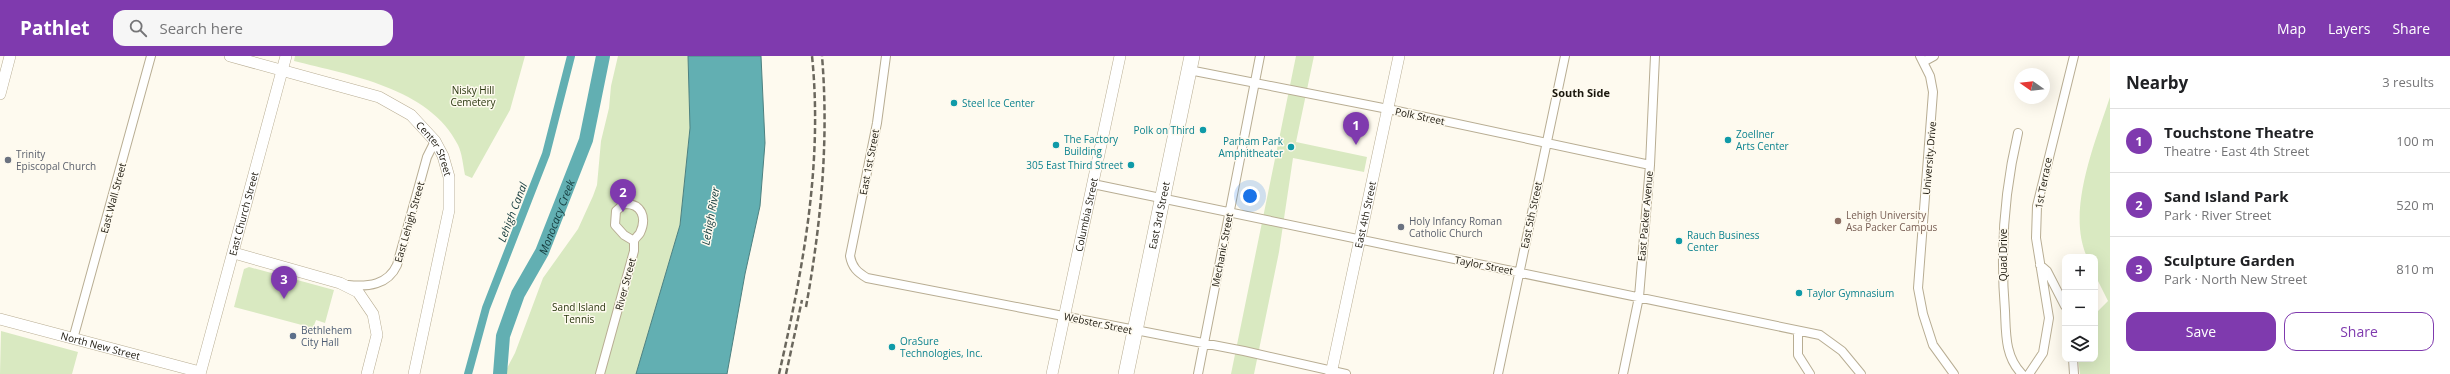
<!DOCTYPE html>
<html lang="en">
<head>
<meta charset="utf-8">
<style>
	:root { --surface:#fff; --page:#f6f6f6; --text:#202124; --muted:#757577; --line:#e0e0e0; --accent:#7f3aae }
	body { margin:0; font-family:"Open Sans",sans-serif; background:var(--page); color:var(--text) }
	.controls { position:absolute; right:12px; bottom:12px; display:grid; overflow:hidden; border-radius:8px; box-shadow:0 4px 16px #0002 }
	.controls button { width:36px; height:36px; display:grid; place-items:center; padding:0; border:0; border-bottom:1px solid var(--line); background:var(--surface); color:var(--text); font:20px sans-serif }
	.compass { position:absolute; left:2014px; top:12px; width:36px; height:36px; border-radius:50%; background:var(--surface); box-shadow:0 4px 16px #0002; rotate:284deg }
	.you { position:absolute; left:1250px; top:140px; width:14px; height:14px; margin:-10px; border:3px solid #fff; border-radius:50%; background:#1a73e8; box-shadow:0 0 0 6px #1a73e833 }
	.badge { display:grid; place-items:center; width:26px; height:26px; border-radius:50%; background:var(--accent); color:#fff; font-size:13px; font-weight:700 }
	.pin { position:absolute; translate:-50% -33px; filter:drop-shadow(0 1px 2px #0008) }
	.pin::after { content:''; position:absolute; top:21px; width:14px; height:12px; background:inherit; clip-path:polygon(0 0,100% 0,50% 100%) }
	.list { margin:0; padding:0; list-style:none }
	h2 { display:flex; justify-content:space-between; align-items:center; height:52px; margin:0; padding:0 16px; font-size:17px }
	h2 small { font-size:13px; font-weight:400; color:var(--muted) }
	.list li { display:grid; grid-template-columns:26px 1fr auto; gap:12px; align-items:center; box-sizing:border-box; height:64px; padding:0 16px; border-top:1px solid var(--line) }
	.list b { display:block; font-size:15px; white-space:nowrap }
	.list p { margin:0; font-size:13px; white-space:nowrap; color:var(--muted) }
	.list em { font-size:13px; font-style:normal; color:var(--muted) }
	.actions { display:flex; gap:8px; padding:12px 16px }
	.actions a { flex:1; padding:9px 0; border:1px solid var(--accent); border-radius:12px; text-align:center; font-size:14px; color:var(--accent) }
	.actions .main { background:var(--accent); color:#fff }
	.icon { flex:none; width:22px; height:22px; fill:none; stroke:currentColor; stroke-width:2; stroke-linecap:round; stroke-linejoin:round }
	.map { position:relative; flex:none; width:2110px; height:318px; overflow:hidden }
	header { display:flex; align-items:center; gap:24px; box-sizing:border-box; height:56px; padding:0 20px; background:var(--accent); color:#fff }
	header strong { font-size:19px }
	nav { display:flex; gap:22px; margin-inline-start:auto; font-size:14px }
	.search { width:280px; height:36px; background:var(--page); display:flex; align-items:center; gap:10px; box-sizing:border-box; padding:0 14px; border-radius:12px; color:var(--muted); font-size:15px }
	main { display:flex }
	aside { flex:1; background:var(--surface) }
	.map>svg:first-child { display:block }
</style>
</head>
<body>
<header>
<strong>Pathlet</strong>
<div class="search"><svg class="icon" aria-label="search" viewBox="0 0 24 24"><circle cx="10" cy="10" r="6"/><path d="M15 15l6 6"/></svg>Search here</div>
<nav><a>Map</a><a>Layers</a><a>Share</a></nav>
</header>
<main>
<div class="map">
<svg width="2110" height="318" viewBox="0 0 2110 318">
	<rect width="100%" height="100%" fill="#fefaef"/>
	<path fill="#d9e9c1" d="M295 0H525L510 54 472 122 465 119C463 109 462 97 458 89 430 32 349 19 294 5Z
		M618 0H688L690 72 680 169 636 318H504L515 297 543 222 578 173 593 140 597 129 601 85 609 52 611 30Z
		M1296 0H1314L1296 86 1367 101 1364 116 1293 102 1279 196 1254 318H1231Z
		M2110 41V318H2080L2078 303H2095V258L2108 245 2095 219V201H2087C2066 155 2095 87 2110 41Z
		M249 211 334 234 325 267 316 264 313 272 234 251 244 213Z
		M1 275 78 296 72 318H0Z"/>
	<path fill="#62afb2" stroke="#4d8180" d="M688 0H761L765 87 760 150 745 218 727 318H636L680 169 690 72Z"/>
	<g fill="none" stroke-linecap="round" stroke-linejoin="round">
		<path stroke="#62afb2" stroke-width="8" d="M468 318 486 252 546 98 571 0"/>
		<path stroke="#62afb2" stroke-width="14" id="s1" d="M500 318 503 280 518 238 542 196 586 84 603 0"/>
		<defs>
			<path id="street" d="M886 0 877 67 850 200C852 211 857 216 867 222L1244 295 1346 318
				M1920 0 1930 20 1933 36 1918 232 1923 258 1933 289 1954 318
				M1923 6 1934 0
				M1189 14 1388 53 1650 109
				M2018 77C2004 136 2000 195 2005 255 2006 278 2005 301 2022 318
				M1093 128 1820 279 1842 295 1861 318
				M2040 209 2047 215 2065 250
				M348 229C368 231 388 229 397 209L427 101 435 85
				M1798 275V299L1810 318
				M73 283 151 0
				M2073 303 2074 318
				M600 318 634 195C634 192 634 188 634 185 635 182 638 180 640 177 647 162 642 147 624 148L616 155 615 169 624 179 634 185
				M1198 318 1260 0
				M1498 318 1565 0
				M1623 318 1639 241 1650 109 1655 0
				M2029 318 2043 297 2049 262 2036 182 2037 150 2074 0"/>
			<g id="secondary">
				<path id="s2" d="M230 0 379 41 411 59 435 85 443 100 449 121V154L414 318"/>
				<path d="M0 38 10 0"/>
				<path d="M234 197 340 227 358 236 373 258 377 279 367 318"/>
				<path id="s3" d="M0 263 200 316"/>
				<path id="s4" d="M200 318 286 0"/>
				<path id="s5" d="M1052 318 1120 0"/>
				<path id="s6" d="M1331 318 1399 0"/>
			</g>
			<g id="highway">
				<path id="s7" d="M1126 318 1192 0"/>
			</g>
		</defs>
		<use href="#street" stroke="#b8ad93" stroke-width="10"/>
		<use href="#secondary" stroke="#b8ad93" stroke-width="12"/>
		<use href="#highway" stroke="#b8ad93" stroke-width="16"/>
		<use href="#street" stroke="#fff" stroke-width="8"/>
		<use href="#secondary" stroke="#fff" stroke-width="11"/>
		<use href="#highway" stroke="#fff" stroke-width="15"/>
		<path stroke="#6b675d" stroke-width="2.5" stroke-dasharray="6 3" stroke-linecap="butt" d="M806 251C821 168 829 85 822 0
			M779 318C803 213 823 108 812 0
			M786 318 802 244"/>
	</g>
	<g fill="#0f9aa8" stroke="#fefaef" stroke-width="1.5">
		<circle cx="954" cy="47" r="4"/>
		<circle cx="1203" cy="74" r="4"/>
		<circle cx="1728" cy="84" r="4"/>
		<circle cx="1056" cy="89" r="4"/>
		<circle cx="1291" cy="91" r="4"/>
		<circle cx="1131" cy="109" r="4"/>
		<circle cx="1679" cy="185" r="4"/>
		<circle cx="1799" cy="237" r="4"/>
		<circle cx="892" cy="291" r="4"/>
	</g>
	<g fill="#6b7280" stroke="#fefaef" stroke-width="1.5">
		<circle cx="8" cy="104" r="4"/>
		<circle cx="1401" cy="171" r="4"/>
	</g>
	<circle fill="#8d6e63" stroke="#fefaef" stroke-width="1.5" cx="1838" cy="165" r="4"/>
	<circle fill="#5c6f8a" stroke="#fefaef" stroke-width="1.5" cx="293" cy="280" r="4"/>
	<g text-anchor="middle" dominant-baseline="central" stroke-width="3" stroke-linejoin="round" paint-order="stroke">
		<g font-size="10" fill="#2a370f" stroke="#fefaef">
			<text x="473" y="34">Nisky Hill<tspan x="473" dy="12">Cemetery</tspan></text>
			<text x="579" y="251">Sand Island<tspan x="579" dy="12">Tennis</tspan></text>
		</g>
		<g font-size="10" fill="#0d838f" stroke="#fefaef" text-anchor="start">
			<text x="962" y="47">Steel Ice Center</text>
			<text x="1195" y="74" text-anchor="end">Polk on Third</text>
			<text x="1736" y="78">Zoellner<tspan x="1736" dy="12">Arts Center</tspan></text>
			<text x="1064" y="83">The Factory<tspan x="1064" dy="12">Building</tspan></text>
			<text x="1283" y="85" text-anchor="end">Parham Park<tspan x="1283" dy="12">Amphitheater</tspan></text>
			<text x="1123" y="109" text-anchor="end">305 East Third Street</text>
			<text x="1687" y="179">Rauch Business<tspan x="1687" dy="12">Center</tspan></text>
			<text x="1807" y="237">Taylor Gymnasium</text>
			<text x="900" y="285">OraSure<tspan x="900" dy="12">Technologies, Inc.</tspan></text>
		</g>
		<g font-size="10" fill="#1b170d" stroke="#fefaef">
			<text transform="translate(1420 60) rotate(12)">Polk Street</text>
			<text stroke="none"><textPath href="#s2" startOffset="233">Center Street</textPath></text>
			<text transform="translate(1929 102) rotate(-85)">University Drive</text>
			<text transform="translate(869 106) rotate(-79)">East 1st Street</text>
			<text transform="translate(2043 127) rotate(-79)">1st Terrace</text>
			<text transform="translate(113 142) rotate(-75)">East Wall Street</text>
			<text stroke="none"><textPath href="#s4" startOffset="166">East Church Street</textPath></text>
			<text stroke="none"><textPath href="#s5" startOffset="163">Columbia Street</textPath></text>
			<text stroke="none"><textPath href="#s7" startOffset="162">East 3rd Street</textPath></text>
			<text stroke="none"><textPath href="#s6" startOffset="163">East 4th Street</textPath></text>
			<text transform="translate(1531 159) rotate(-78)">East 5th Street</text>
			<text transform="translate(1645 160) rotate(-85)">East Packer Avenue</text>
			<text transform="translate(409 166) rotate(-74)">East Lehigh Street</text>
			<text transform="translate(1222 194) rotate(-79)">Mechanic Street</text>
			<text transform="translate(2003 199) rotate(-90)">Quad Drive</text>
			<text transform="translate(1484 209) rotate(11)">Taylor Street</text>
			<text transform="translate(625 228) rotate(-75)">River Street</text>
			<text transform="translate(1098 267) rotate(12)">Webster Street</text>
			<text stroke="none"><textPath href="#s3" startOffset="104">North New Street</textPath></text>
		</g>
		<g font-size="10" fill="#5b616d" stroke="#fefaef" text-anchor="start">
			<text x="16" y="98">Trinity<tspan x="16" dy="12">Episcopal Church</tspan></text>
			<text x="1409" y="165">Holy Infancy Roman<tspan x="1409" dy="12">Catholic Church</tspan></text>
		</g>
		<g font-size="10" fill="#785e54" stroke="#fefaef" text-anchor="start">
			<text x="1846" y="159">Lehigh University<tspan x="1846" dy="12">Asa Packer Campus</tspan></text>
		</g>
		<g font-size="10" fill="#4e5e75" stroke="#fefaef" text-anchor="start">
			<text x="301" y="274">Bethlehem<tspan x="301" dy="12">City Hall</tspan></text>
		</g>
		<g font-size="11" font-weight="bold" fill="#1b170d" stroke="#fefaef">
			<text x="1581" y="36">South Side</text>
		</g>
		<g font-size="11" font-style="italic" fill="#153b3d" stroke="#fefaef">
			<text transform="translate(512 156) rotate(-69)">Lehigh Canal</text>
			<text transform="translate(710 160) rotate(-80)">Lehigh River</text>
			<text stroke="none"><textPath href="#s1" startOffset="169">Monocacy Creek</textPath></text>
		</g>
	</g>
</svg>
<div class="controls">
<button>+</button>
<button>−</button>
<button><svg class="icon" aria-label="layers" viewBox="0 0 24 24"><path d="M12 4l9 5-9 5-9-5zM3 14l9 5 9-5"/></svg></button>
</div>
<svg class="compass" viewBox="-18 -18 36 36"><path d="M0-13l5 13h-10z" fill="#e53935"/><path d="M0 13l5-13h-10z" fill="#757577"/></svg>
<div class="you"></div>
<div class="pin badge" style="left:1356px;top:89px">1</div>
<div class="pin badge" style="left:623px;top:156px">2</div>
<div class="pin badge" style="left:284px;top:243px">3</div>
</div>
<aside>
<h2>Nearby<small>3 results</small></h2>
<ul class="list">
<li><span class="badge">1</span><div><b>Touchstone Theatre</b><p>Theatre · East 4th Street</p></div><em>100 m</em></li>
<li><span class="badge">2</span><div><b>Sand Island Park</b><p>Park · River Street</p></div><em>520 m</em></li>
<li><span class="badge">3</span><div><b>Sculpture Garden</b><p>Park · North New Street</p></div><em>810 m</em></li>
</ul>
<div class="actions"><a class="main">Save</a><a>Share</a></div>
</aside>
</main>
</body>
</html>
